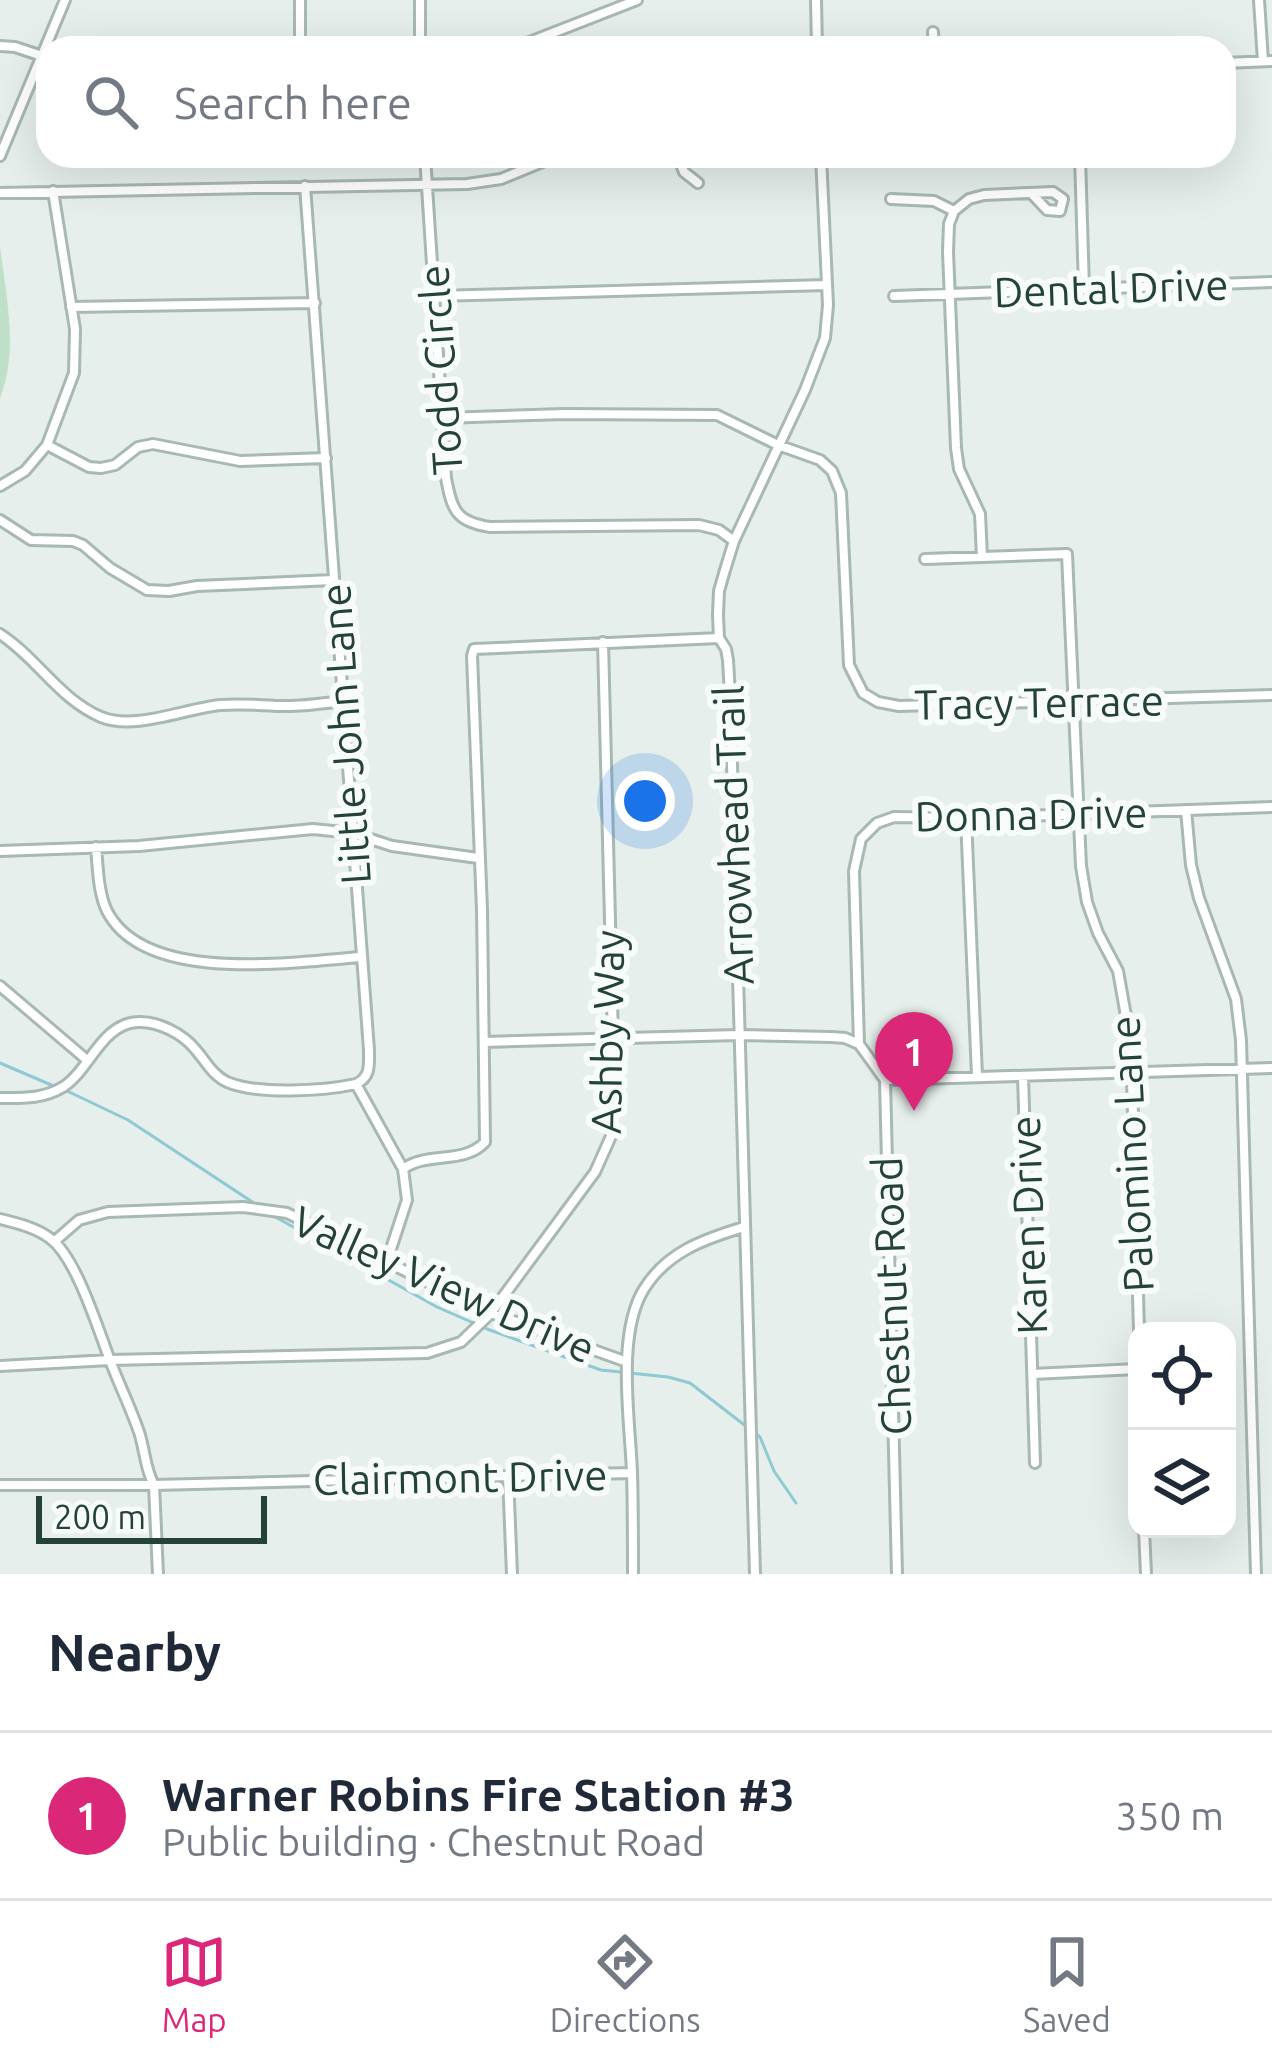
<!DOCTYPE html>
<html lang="en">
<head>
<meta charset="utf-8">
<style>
	:root { --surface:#fff; --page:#f6f6f7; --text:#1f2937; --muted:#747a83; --line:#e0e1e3; --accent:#db2777 }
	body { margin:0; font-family:Ubuntu,sans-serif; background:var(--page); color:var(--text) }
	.controls { position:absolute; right:36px; bottom:36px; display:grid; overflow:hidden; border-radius:24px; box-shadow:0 12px 48px #0002 }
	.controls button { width:108px; height:108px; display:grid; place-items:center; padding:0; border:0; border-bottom:3px solid var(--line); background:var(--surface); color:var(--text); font:60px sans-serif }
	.scale { position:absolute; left:36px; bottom:30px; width:231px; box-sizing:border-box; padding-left:12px; border:6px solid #24423a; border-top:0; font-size:33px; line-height:42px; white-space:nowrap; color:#24423a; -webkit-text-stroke:9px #f7fbf9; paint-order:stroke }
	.you { position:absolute; left:645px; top:801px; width:42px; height:42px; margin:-30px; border:9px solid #fff; border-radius:50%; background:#1a73e8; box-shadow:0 0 0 18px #1a73e833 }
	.badge { display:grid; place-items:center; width:78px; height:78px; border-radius:50%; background:var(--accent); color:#fff; font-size:39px; font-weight:700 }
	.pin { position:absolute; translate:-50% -99px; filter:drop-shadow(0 3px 6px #0008) }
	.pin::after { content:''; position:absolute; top:63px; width:42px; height:36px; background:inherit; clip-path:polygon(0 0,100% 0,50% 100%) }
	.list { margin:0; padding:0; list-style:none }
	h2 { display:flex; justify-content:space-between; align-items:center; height:156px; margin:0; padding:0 48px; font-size:51px }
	h2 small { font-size:39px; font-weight:400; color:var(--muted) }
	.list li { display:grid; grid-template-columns:78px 1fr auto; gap:36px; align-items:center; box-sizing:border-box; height:168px; padding:0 48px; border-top:3px solid var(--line) }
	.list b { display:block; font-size:45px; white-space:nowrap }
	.list p { margin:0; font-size:39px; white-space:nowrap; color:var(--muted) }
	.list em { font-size:39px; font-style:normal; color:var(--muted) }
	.icon { flex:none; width:66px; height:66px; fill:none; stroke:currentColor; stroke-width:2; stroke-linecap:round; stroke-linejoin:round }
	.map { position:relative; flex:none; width:1272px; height:1574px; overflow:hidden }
	.search { position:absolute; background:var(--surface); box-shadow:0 12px 48px #0002; left:36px; right:36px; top:36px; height:132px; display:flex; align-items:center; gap:30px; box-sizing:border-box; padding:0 42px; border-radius:36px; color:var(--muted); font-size:45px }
	.sheet { height:324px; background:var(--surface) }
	nav { display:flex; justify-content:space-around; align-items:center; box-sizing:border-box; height:168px; border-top:3px solid var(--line); background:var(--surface); font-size:33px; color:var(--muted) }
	nav a { display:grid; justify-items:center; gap:6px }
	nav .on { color:var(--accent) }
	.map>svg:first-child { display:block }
</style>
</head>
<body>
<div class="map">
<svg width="1272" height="1574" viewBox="0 0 1272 1574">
	<rect width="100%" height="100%" fill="#e6efeb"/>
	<path fill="#bfe0c8" d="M0 246C6 297 19 350 0 398Z"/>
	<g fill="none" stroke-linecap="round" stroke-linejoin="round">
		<path stroke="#8ec9d4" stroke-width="3" d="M0 1063 56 1087
			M65 1090 128 1120 257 1205
			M270 1214 437 1307 487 1329 601 1370 668 1377 690 1383 747 1427
			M755 1433 760 1437 774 1471 796 1503"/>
		<defs>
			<path id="minor" d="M420 0V48
				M816 0 817 48
				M1259 0 1263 61
				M933 32 934 48
				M0 46 15 47 48 58
				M296 48 300 40V0
				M514 48 637 0
				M1224 63 1272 61
				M0 156 65 0
				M425 156 446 478C452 510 456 522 490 527L699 525 719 530 734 541
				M678 156 684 172 698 183
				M1080 156 1084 289
				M305 186 369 1050C369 1065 371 1077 356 1084
				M0 193 467 184 501 179 557 156
				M891 199 934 201 954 211
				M435 296 827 285
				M894 296 1272 282
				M71 307 315 303
				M443 418 564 414 717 415 778 445 820 460 832 471 841 493 849 665 863 693 878 702 899 706 1272 695
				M47 445 89 467 101 468 115 465 138 447 153 444 240 461 326 458
				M0 486 25 471 47 445 74 373 75 329 53 191
				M0 520 31 540 73 541 83 545 110 568 147 590 169 591 197 586 333 580
				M982 557 980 514 959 469 956 448 948 252 949 224 954 211 969 199 984 195 1053 192 1063 199 1060 211 1047 210 1032 194
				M925 559 1067 554 1081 866 1087 902 1098 933 1118 971 1131 1044 1139 1331
				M0 634C37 658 59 699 101 717 135 731 186 708 221 705 243 703 265 706 287 706 306 706 325 703 343 701
				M1186 810 1191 865 1199 898 1236 999 1241 1040 1256 1574
				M966 818 977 1076
				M96 847C98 868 98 892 107 911 145 985 292 962 361 957
				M0 851 139 846 313 829 352 833 392 846 478 858
				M0 986 87 1060
				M484 1042 738 1035 831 1037 845 1038 859 1044 885 1080 897 1574
				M859 1044 854 871 861 839 877 823 894 817 966 818 1272 807
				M1023 1076 1035 1463
				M885 1080 1272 1068
				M356 1084 403 1169 407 1200 387 1261
				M0 1098C23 1098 43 1099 63 1087 89 1071 102 1023 138 1022 158 1021 183 1034 195 1049 205 1060 212 1075 227 1082 258 1095 323 1091 356 1084
				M403 1169C427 1151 464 1165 485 1142L482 910 472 656 474 649 719 638
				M0 1219C17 1223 37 1228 51 1239 77 1259 99 1332 111 1363 120 1386 131 1409 139 1432 145 1450 145 1469 154 1485L158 1574
				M55 1241 79 1220 108 1212 243 1207 287 1213 491 1313 627 1362
				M0 1366 110 1360 427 1353 461 1342 491 1313 595 1172 612 1134 613 1040 603 642
				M1033 1374 1137 1369
				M508 1476 512 1574
				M0 1485H154L632 1473
				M1144 1529 1146 1574
				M633 1574C633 1540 633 1506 632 1472 630 1420 616 1334 644 1289 667 1252 704 1239 744 1227
				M755 1574 730 695 728 660 726 649 719 638 718 615 719 591 725 570 734 541 805 390 825 338 828 305 821 156"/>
		</defs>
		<use href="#minor" stroke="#a8b8b2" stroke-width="14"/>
		<use href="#minor" stroke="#fff" stroke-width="8"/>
	</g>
	<g text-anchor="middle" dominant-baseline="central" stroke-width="12" stroke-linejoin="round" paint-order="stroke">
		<g font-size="42" fill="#24423a" stroke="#f7fbf9">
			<text transform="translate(1111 288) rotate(-2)">Dental Drive</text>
			<text transform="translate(440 370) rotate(-94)">Todd Circle</text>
			<text transform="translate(1039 702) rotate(-1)">Tracy Terrace</text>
			<text transform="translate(345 734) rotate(-94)">Little John Lane</text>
			<text transform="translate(1031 814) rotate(-1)">Donna Drive</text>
			<text transform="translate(733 835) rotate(-92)">Arrowhead Trail</text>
			<text transform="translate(607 1032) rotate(-89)">Ashby Way</text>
			<text transform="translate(1131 1154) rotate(-93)">Palomino Lane</text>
			<text transform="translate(1028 1225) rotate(-92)">Karen Drive</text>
			<text transform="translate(444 1284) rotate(24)">Valley View Drive</text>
			<text transform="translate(891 1296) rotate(-92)">Chestnut Road</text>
			<text transform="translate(460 1477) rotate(-1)">Clairmont Drive</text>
		</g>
	</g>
</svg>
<div class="controls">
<button><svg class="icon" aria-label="locate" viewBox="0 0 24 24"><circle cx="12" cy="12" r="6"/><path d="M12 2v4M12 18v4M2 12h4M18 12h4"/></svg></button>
<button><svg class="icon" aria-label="layers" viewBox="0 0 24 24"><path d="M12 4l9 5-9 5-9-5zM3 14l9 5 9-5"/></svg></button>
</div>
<div class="scale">200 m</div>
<div class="you"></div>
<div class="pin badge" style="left:914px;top:1111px">1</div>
<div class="search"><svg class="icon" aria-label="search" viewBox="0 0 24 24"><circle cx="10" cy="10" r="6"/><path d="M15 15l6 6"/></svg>Search here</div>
</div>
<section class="sheet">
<h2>Nearby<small></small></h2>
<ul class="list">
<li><span class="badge">1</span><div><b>Warner Robins Fire Station #3</b><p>Public building · Chestnut Road</p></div><em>350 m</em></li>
</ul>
</section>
<nav>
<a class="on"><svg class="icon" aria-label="map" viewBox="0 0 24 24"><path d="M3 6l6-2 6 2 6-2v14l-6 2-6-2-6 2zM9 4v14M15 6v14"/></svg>Map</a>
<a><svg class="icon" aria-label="directions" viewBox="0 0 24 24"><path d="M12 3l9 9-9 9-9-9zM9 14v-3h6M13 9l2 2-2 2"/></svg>Directions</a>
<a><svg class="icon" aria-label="saved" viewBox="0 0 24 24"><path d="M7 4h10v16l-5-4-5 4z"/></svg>Saved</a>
</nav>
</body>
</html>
